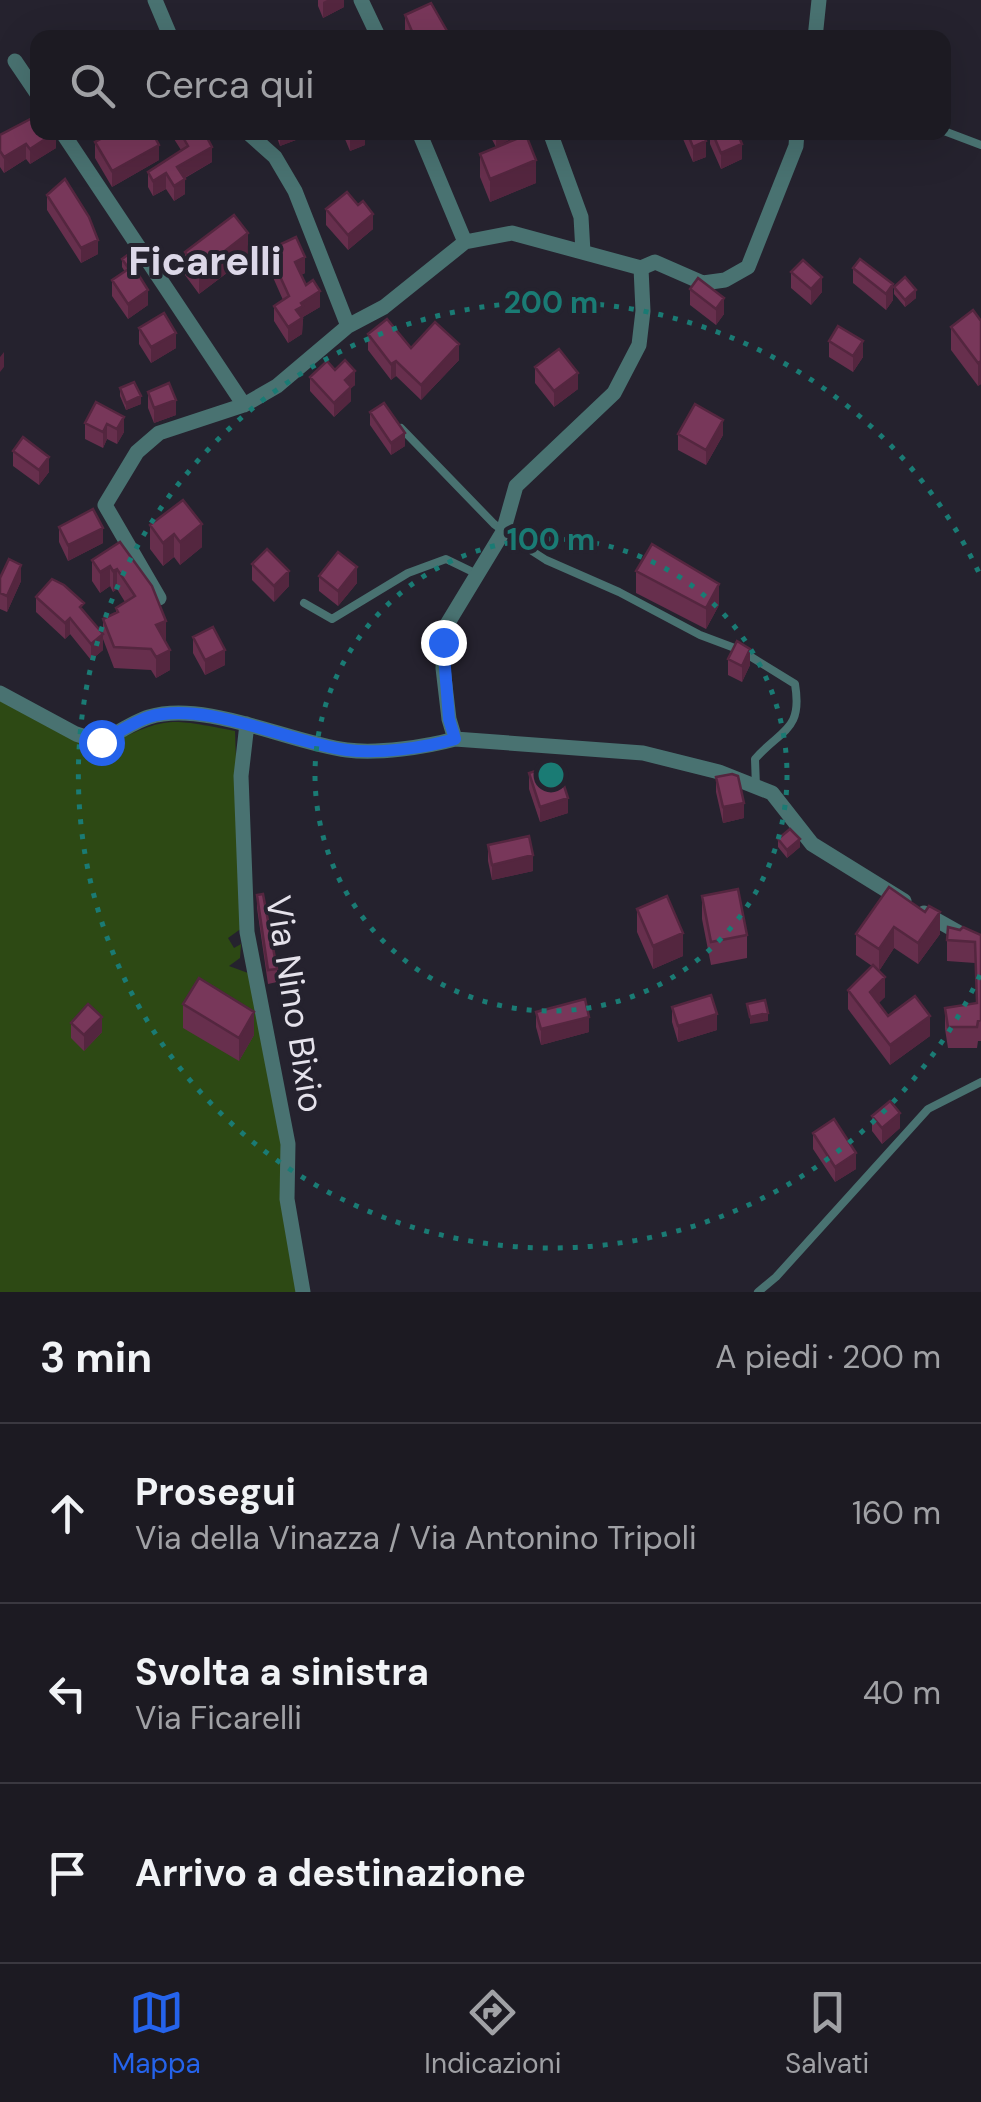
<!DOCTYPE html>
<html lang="it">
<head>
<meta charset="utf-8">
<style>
	:root { --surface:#1c1a22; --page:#29272f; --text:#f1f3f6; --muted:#a0a1a5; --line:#3a3840; --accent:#2563eb }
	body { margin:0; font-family:"DM Sans",sans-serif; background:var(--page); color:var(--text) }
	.stop { position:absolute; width:30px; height:30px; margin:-22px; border:8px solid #2563eb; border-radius:50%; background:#fff }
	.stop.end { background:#2563eb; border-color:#fff; box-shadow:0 2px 10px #0008 }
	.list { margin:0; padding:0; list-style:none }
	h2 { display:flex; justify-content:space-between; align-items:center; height:130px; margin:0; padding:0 40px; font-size:42px }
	h2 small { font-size:32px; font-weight:400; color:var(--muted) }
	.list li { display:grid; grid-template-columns:65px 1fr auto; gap:30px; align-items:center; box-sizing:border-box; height:180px; padding:0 40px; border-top:2px solid var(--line) }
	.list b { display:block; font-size:38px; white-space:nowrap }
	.list p { margin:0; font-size:32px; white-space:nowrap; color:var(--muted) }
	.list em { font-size:32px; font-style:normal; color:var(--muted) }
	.icon { flex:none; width:55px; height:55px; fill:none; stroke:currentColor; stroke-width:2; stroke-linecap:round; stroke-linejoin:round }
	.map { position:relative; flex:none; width:981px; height:1292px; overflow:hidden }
	.search { position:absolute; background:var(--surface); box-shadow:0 10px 40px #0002; left:30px; right:30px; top:30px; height:110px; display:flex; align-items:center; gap:25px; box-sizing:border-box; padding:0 35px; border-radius:20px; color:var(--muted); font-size:38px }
	.sheet { height:670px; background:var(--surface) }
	nav { display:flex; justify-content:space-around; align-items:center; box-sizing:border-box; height:140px; border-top:2px solid var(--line); background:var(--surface); font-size:28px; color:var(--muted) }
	nav a { display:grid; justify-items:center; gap:5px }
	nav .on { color:var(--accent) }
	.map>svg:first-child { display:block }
</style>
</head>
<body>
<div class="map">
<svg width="981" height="1292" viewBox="0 0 981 1292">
	<rect width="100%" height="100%" fill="#25222e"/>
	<path fill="#2d4914" d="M0 700 108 745C168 715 171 719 235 731L242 928 228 938 234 948 241 944 240 958 229 966 248 973 283 1143 296 1292H0Z"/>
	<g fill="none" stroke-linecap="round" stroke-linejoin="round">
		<path stroke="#497271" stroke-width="8" d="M944 131 981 145
			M401 428 494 524 518 542 546 560 619 592 700 635 740 650 795 684C803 731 781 729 755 759L756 787
			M304 603 332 619 408 573 446 559 479 575
			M758 1292 776 1277 928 1109 981 1082"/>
		<path stroke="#497271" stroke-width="15" d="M155 0 171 38
			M361 0 379 38
			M815 38 819 0
			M15 61 38 95
			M62 132 244 405
			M247 132 275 157 295 191 348 326
			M419 132 465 242
			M550 132 581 217 583 252
			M159 598 105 505 137 452 159 433 244 405 277 386 348 326 384 307 465 242 512 233 641 268
			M0 693 76 734 101 742C116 734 133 722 149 717 205 700 291 743 347 750 378 754 426 747 455 739L643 753 719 772 772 793 812 844 904 901
			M247 724 241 776 247 932 288 1144 287 1199 303 1292
			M455 739 449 719 443 668 446 626 503 532 516 486 614 393 639 345 643 311 641 268 655 262 703 283 725 280 748 267 796 146 797 132
			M924 913 981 945"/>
	</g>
	<path fill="#672f4d" d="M318 0H344V7L323 18 318 6Z
		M405 15 451 38H408L405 31Z
		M96 132H152L159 160 112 187 95 158V142L100 140Z
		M174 132H204L212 162 185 178V194L174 201 166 189 153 196 148 187V172L181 150 174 139Z
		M275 132H309V135L280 146Z
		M342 132H365V145L350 151Z
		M488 132H509V140L496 147Z
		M680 132H702L706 157 693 162Z
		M710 132H737L742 159 721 169 710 144Z
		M0 135 56 148 30 164 26 159 4 173 0 167Z
		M480 154 536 183 490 202 480 177Z
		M47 195 98 254 81 263 47 210Z
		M358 205 373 229 348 250 326 225V209Z
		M268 250 305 273 301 275 306 285 320 307 303 317 302 334 288 343 274 321V306L283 300 268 266Z
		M185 252 248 257 199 294 185 275Z
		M122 259 140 270 137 272 148 305 128 319 112 296V280L125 272 122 267Z
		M853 268 893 300 886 310 853 283Z
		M791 272 822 292 811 305 791 288Z
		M894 287 916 298 905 307 894 294Z
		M690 289 724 314 716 325 690 305Z
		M981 321V384L978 386 951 350V327Z
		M139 328 176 348 151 363 139 344Z
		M368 334 411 348 459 360 421 400 396 376 391 380 368 350Z
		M829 341 863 357 853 372 829 357Z
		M535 367 578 389 554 407 535 383Z
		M335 370 355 385 351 388V401L334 417 310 391V377Z
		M120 388 141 404 126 410 120 396Z
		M148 392 176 415 154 423 148 408Z
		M370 412 405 446 391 455 370 425Z
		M124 417V432L117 444 107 439 103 448 85 439V423Z
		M678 434 723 435 706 465 678 450Z
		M13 451 49 472 39 485 13 466Z
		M183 500 202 547 180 565 174 557 163 566 150 549V525Z
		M59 527 103 543 68 561 59 542Z
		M120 542 166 641 170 670 156 678 151 670 114 668 103 639V619L116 613V608L125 602 117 589 113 592 110 586 100 593 92 581V560Z
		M252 564 289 586 274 602 252 580Z
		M636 571 719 605 706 629 636 593Z
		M319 576 357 583 338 606 319 591Z
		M0 578 21 581 7 612 0 609Z
		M36 597 84 611 103 650 91 660 70 634 65 639 36 612Z
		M193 637 225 665 205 675 193 653Z
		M728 659 750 665 742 682 728 675Z
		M529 773 568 813 540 822 529 789Z
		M716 777 744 818 723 823 716 792Z
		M778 839 800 847 787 858 778 847Z
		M488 845 533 871 492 880 488 861Z
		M889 887 940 934 918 964 894 948 879 971 885 997 878 1003 888 1016 930 1036 890 1065 848 1009V990L872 966 856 955V934Z
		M257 895 277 969V982L268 984 257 908Z
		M702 896 747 935V958L711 965 702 919Z
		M637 909 683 956 653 969 637 932Z
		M981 935V1041H978L977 1048H948L945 1029V1008L977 1003 975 963 947 961V940Z
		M183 1004 254 1035 239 1061 183 1028Z
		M672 1007 717 1030 678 1042 672 1022Z
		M536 1012 589 1032 541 1045 536 1027Z
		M71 1023 102 1032 84 1051 71 1038Z
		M872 1116 900 1128 882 1144 872 1131Z
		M813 1133 856 1169 835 1182 813 1149Z"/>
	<path fill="#54263f" d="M327 0H344V7L323 18V2Z
		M56 132V148L30 164V149Z
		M280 132H309V135L280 146Z
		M357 132H365V145L350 151V136Z
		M496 132H509V140L496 147Z
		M706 141V157L693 162V147Z
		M26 144V159L4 173V157Z
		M742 144V159L721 169V153Z
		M159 145V160L112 187V171Z
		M212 147V162L177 182V167Z
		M536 160V183L490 202V179Z
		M166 173V189L153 196V181Z
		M185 179V194L174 201V186Z
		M373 214V229L348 250V235Z
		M248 233V257L199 294V271Z
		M98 240V254L81 263V248Z
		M305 257V273L295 277V262Z
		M822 277V292L811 305V289Z
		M893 284V300L886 310V294Z
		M148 290V305L128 319V304Z
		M916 290V298L905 307V300Z
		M320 291V307L303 317 302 334 288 343V327L301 303Z
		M724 298V314L716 325V309Z
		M176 333V348L151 363V347Z
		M863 341V357L853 372V356Z
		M459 344V360L421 400V385Z
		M4 352V367L0 372V357Z
		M396 361V376L391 380V364Z
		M981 361V384L978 386V363Z
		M355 371V385L351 388V401L334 417V403L345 380Z
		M578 373V389L554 407V391Z
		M141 396V404L126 410V403Z
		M176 400V415L154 423V408Z
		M124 417V432L117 444V429Z
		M723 420V435L706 465V450Z
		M107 424V439L103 448V432Z
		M405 433V446L391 455V443Z
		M49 457V472L39 485V470Z
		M202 524V547L180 565V542Z
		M103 528V543L68 561V545Z
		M174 534V557L163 566V543Z
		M21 565V581L7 612V596Z
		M110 566V586L100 593V572Z
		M357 567V583L338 606V591Z
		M117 569V589L113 592V571Z
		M289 571V586L274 602V586Z
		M719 584V605L706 629V608Z
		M70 618V634L65 639V623Z
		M166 621V641L156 625Z
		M103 634V650L91 660V644Z
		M750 649V665L742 682V666Z
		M170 650V670L156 678V657Z
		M225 650V665L205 675V660Z
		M568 798V813L540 822V807Z
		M744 803V818L723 823V807Z
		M800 839V847L787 858V850Z
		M533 855V871L492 880V865Z
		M940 912V934L918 964V943Z
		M894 927V948L879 971V949Z
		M683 933V956L653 969V946Z
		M885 977V997L870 1012V992Z
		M254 1012V1035L239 1061V1038Z
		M768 1013V1021L750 1024V1017Z
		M717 1014V1030L678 1042V1026Z
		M930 1016V1036L890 1065V1045Z
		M102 1017V1032L84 1051V1035Z
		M589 1017V1032L541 1045V1029Z
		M900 1113V1128L882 1144V1128Z
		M856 1153V1169L835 1182V1167Z"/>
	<path fill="#78375a" stroke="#54263f" stroke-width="2.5" d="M431 3 451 38H411L414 36 405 15Z
		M38 115V132H56L30 149 26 144 4 157 0 151V135Z
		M104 132H152L159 145 112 171 95 142 106 136Z
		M180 132H204L212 147 177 167 185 179 174 186 166 173 153 181 148 172 188 146Z
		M687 132H702L706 141 693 147Z
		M712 132H737L742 144 721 153Z
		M526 135 536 160 490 179 480 154Z
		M65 179 89 217 98 240 81 248 47 195Z
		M347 192 358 205 363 201 373 214 348 235 326 209Z
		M234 215 248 233 199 271 185 252Z
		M296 237 305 257 295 262 306 285 313 280 320 291 301 303 303 306 296 310 302 318 288 327 274 306 289 296 268 250Z
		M133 251 140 262 129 269 122 259Z
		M860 259 893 284 886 294 853 268Z
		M803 260 822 277 811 289 791 272Z
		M133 266 148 290 128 304 112 280Z
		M905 277 916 290 905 300 894 287Z
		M698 278 724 298 716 309 690 289Z
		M973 310 981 321V361L978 363 951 327Z
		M164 313 176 333 151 347 139 328Z
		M387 319 411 348 435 322 459 344 421 385 396 361 391 364 368 334Z
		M838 326 863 341 853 356 829 341Z
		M559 349 578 373 554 391 535 367Z
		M345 360 355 371 345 380 351 387 334 403 310 377 327 361 335 370Z
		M134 382 141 396 126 403 120 388Z
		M169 383 176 400 154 408 148 392Z
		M96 402 124 417 117 429 107 424 103 432 85 423Z
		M384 403 405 433 391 443 370 412Z
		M695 404 723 420 706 450 678 434Z
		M23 437 49 457 39 470 13 451Z
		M183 500 202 524 180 542 174 534 163 543 150 525Z
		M93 509 103 528 68 545 59 527Z
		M120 542 152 586 166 621 156 625 170 650 156 657 151 649 114 647 103 619 118 612 116 608 135 596 117 569 113 571 110 566 100 572 92 560Z
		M652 544 719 584 706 608 636 571Z
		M267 549 289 571 274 586 252 564Z
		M338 552 357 567 338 591 319 576Z
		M9 559 21 565 7 596 0 593V578Z
		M52 579 64 585 84 603 80 607 103 634 91 644 70 618 65 623 36 597Z
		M213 627 225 650 205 660 193 637Z
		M737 641 750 649 742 666 728 659Z
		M557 764 568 798 540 807 529 773Z
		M732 774 738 776 744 803 723 807 716 777Z
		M790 829 800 839 787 850 778 839Z
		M529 836 533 855 492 865 488 845Z
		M889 887 925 912 929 906 940 912 918 943 894 927 879 949 856 934Z
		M738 889 747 935 711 942 702 896Z
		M263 894 277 969 268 970 257 895Z
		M667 896 683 933 653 946 637 909Z
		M948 927 960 930 963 927 981 935V1020L978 1021 977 1027H948L945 1008 977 1003 975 942 947 940Z
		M873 965 885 977 870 992 888 1016 915 996 930 1016 890 1045 848 990Z
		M199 978 254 1012 239 1038 183 1004Z
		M711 995 717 1014 678 1026 672 1007Z
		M585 999 589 1017 541 1029 536 1012Z
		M765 1000 768 1013 750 1017 747 1004Z
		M88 1004 102 1017 84 1035 71 1023Z
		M890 1101 900 1113 882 1128 872 1116Z
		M834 1119 856 1153 835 1167 813 1133Z"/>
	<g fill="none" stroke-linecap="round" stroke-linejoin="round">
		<path stroke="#2563eb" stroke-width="12" d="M101 742C116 734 133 722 149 717 205 700 291 743 347 750 378 754 425 748 455 739L449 719 443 642"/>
	</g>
	<g fill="none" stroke="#1a7b74" stroke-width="5" stroke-dasharray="5 10">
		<circle cx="551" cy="775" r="236"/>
		<path d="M980 975A473 473 0 1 1 980 575"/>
	</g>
	<g text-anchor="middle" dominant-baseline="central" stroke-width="8" stroke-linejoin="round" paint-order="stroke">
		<g font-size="35" fill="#e5e2eb" stroke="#25222e">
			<text transform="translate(295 1004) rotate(81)">Via Nino Bixio</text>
		</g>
		<g font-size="40" font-weight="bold" fill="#dcd7e8" stroke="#25222e">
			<text x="205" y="261">Ficarelli</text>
		</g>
	</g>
	<circle cx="551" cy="775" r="15" fill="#1a7b74" stroke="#25222e" stroke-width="5"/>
	<g font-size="30" text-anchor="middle" font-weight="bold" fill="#1a7b74" stroke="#25222e" stroke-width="8" stroke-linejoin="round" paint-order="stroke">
		<text x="551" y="313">200 m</text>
		<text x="551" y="550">100 m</text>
	</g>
</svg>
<div class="stop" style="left:101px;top:742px"></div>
<div class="stop end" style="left:443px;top:642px"></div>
<div class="search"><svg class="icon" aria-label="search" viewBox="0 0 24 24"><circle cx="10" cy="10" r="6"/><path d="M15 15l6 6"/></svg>Cerca qui</div>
</div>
<section class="sheet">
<h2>3 min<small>A piedi · 200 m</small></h2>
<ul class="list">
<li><svg class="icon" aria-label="ahead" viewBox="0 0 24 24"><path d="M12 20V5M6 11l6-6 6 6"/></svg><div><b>Prosegui</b><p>Via della Vinazza / Via Antonino Tripoli</p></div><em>160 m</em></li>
<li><svg class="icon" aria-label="left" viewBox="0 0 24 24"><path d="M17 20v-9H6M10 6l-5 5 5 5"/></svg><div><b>Svolta a sinistra</b><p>Via Ficarelli</p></div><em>40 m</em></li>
<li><svg class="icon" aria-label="arrive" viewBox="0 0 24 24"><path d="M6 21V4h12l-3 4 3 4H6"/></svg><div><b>Arrivo a destinazione</b></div></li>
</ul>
</section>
<nav>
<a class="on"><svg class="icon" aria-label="map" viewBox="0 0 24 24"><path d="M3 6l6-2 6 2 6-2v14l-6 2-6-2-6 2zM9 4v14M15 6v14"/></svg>Mappa</a>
<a><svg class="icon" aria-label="directions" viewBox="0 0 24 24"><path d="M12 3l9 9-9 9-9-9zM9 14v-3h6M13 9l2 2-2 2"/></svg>Indicazioni</a>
<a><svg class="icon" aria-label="saved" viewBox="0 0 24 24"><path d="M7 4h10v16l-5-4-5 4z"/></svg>Salvati</a>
</nav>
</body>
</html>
